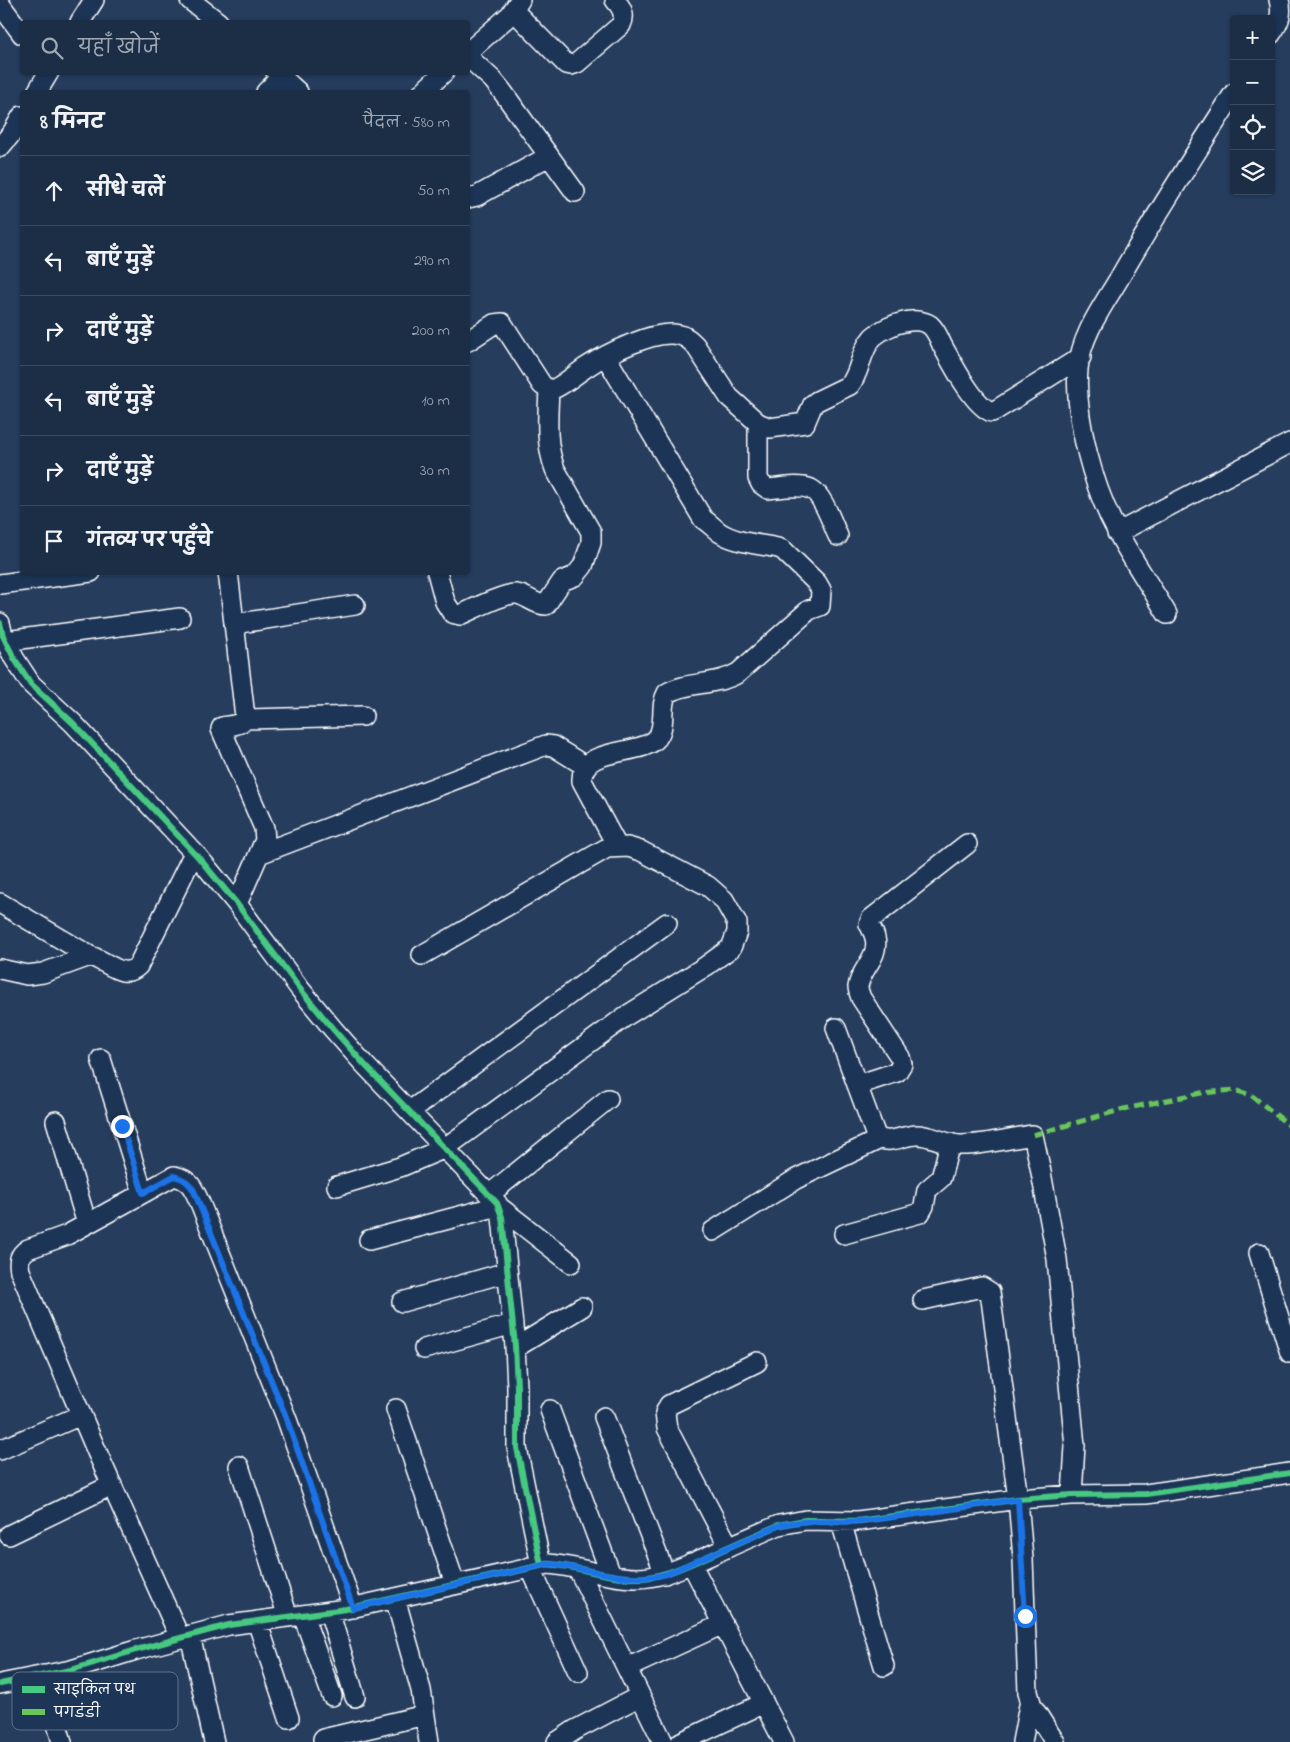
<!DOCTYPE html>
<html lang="hi">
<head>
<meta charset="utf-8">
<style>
	:root { --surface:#1c2e46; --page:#293a51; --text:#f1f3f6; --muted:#a0a8b3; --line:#3a4a5f }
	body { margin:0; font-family:"Indie Flower","Playpen Sans Deva",sans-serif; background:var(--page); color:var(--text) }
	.controls { position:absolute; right:15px; top:15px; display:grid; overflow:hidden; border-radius:5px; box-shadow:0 1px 4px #0004 }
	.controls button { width:45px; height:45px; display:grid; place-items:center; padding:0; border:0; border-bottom:1px solid var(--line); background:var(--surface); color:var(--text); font:25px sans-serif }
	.stop { position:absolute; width:15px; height:15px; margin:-11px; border:4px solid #1a73e8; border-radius:50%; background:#fff }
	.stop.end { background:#1a73e8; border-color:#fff; box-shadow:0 1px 5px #0008 }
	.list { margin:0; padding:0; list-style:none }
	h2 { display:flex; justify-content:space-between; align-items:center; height:65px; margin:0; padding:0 20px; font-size:21px }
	h2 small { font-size:16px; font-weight:400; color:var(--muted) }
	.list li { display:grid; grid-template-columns:32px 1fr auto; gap:15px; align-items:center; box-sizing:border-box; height:70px; padding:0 20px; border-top:1px solid var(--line) }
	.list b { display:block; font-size:19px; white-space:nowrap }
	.list em { font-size:16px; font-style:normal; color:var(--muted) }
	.icon { flex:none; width:28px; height:28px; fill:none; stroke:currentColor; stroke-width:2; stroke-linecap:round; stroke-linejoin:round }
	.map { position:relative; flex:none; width:1290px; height:1742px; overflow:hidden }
	.search { position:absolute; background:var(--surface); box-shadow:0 1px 4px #0004; left:20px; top:20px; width:450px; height:55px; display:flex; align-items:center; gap:12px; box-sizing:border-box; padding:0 18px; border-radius:5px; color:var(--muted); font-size:19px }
	.panel { position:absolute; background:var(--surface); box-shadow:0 1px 4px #0004; left:20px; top:90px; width:450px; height:485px; border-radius:5px }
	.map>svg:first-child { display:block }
</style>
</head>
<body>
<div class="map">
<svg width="1290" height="1742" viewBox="0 0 1290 1742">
	<rect width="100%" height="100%" fill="#263d5e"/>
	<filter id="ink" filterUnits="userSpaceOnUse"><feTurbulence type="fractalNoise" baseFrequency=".02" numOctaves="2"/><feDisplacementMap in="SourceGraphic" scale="10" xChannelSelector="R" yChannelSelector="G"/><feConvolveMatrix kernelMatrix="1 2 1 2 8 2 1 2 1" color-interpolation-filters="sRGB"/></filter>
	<g filter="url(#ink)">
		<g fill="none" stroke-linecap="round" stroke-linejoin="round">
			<defs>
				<path id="minor" d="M190 0 218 22
					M0 4 22 34
					M513 10 566 64 571 65 577 63 621 25C626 15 622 8 615 0
					M80 22 94 0
					M1271 34C1279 23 1283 14 1279 0
					M468 52 510 15 520 0
					M468 57 493 80 502 91 575 192
					M276 72 298 92
					M37 92 49 72
					M266 92 281 77
					M423 92 444 72
					M0 147 12 133 22 116
					M468 198 477 196 549 156
					M468 341 494 324 502 323 542 385C545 387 548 390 553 389 559 388 579 372 585 368 606 354 655 329 679 335 686 336 690 340 695 345L729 397 758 423 770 428 805 423 813 404 817 401 850 385C861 371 860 351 873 337 881 330 894 324 904 322 912 320 923 320 930 325 936 330 939 338 942 345 951 361 974 407 992 412L996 410 1081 357
					M606 357 703 519C709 523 714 528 719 532 736 543 759 544 778 548L783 550 817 583 821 590 820 606 809 610 738 673C716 686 688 681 667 693 659 707 667 725 657 738 642 757 580 745 582 781L617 846
					M758 423V478L761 484 768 489C780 488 799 484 811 489 823 495 832 523 838 536
					M1117 533 1290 443
					M228 572 245 717C242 726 231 725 222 727L221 729 264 828 265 840 237 904
					M437 572 445 602 452 613 460 615C471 610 505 593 516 594 527 595 534 605 546 605L562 581 575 576 583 566 591 543V532L555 469C545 443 548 416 549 389
					M0 584 91 572
					M1167 614C1151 587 1133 561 1118 533 1094 490 1074 419 1078 369 1081 335 1103 306 1120 277 1156 214 1195 154 1234 93
					M0 623 3 636 14 658 31 684 73 723 199 858 237 904 300 989 333 1029 364 1064 497 1203 502 1217 515 1346 517 1387V1448L541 1565
					M234 624 355 605
					M6 641 180 618
					M245 719 363 716
					M259 854 546 745 553 746 585 766
					M0 903 90 956
					M0 969 27 975 43 973 90 956C106 960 123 981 138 966L194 853
					M836 1028 876 1136C889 1146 902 1135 917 1135 931 1135 945 1144 959 1145 980 1146 1011 1138 1033 1135L1040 1167 1057 1259 1075 1446 1072 1495
					M101 1059 143 1193
					M857 1085 897 1072 902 1064 900 1057 861 998C860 995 858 990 858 987 860 969 880 957 875 938 874 933 871 928 869 924L871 919 967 844
					M410 1111 667 923
					M56 1121 87 1224
					M337 1186 400 1167 445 1148 626 1016 706 966 731 948 737 932V923L724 900 708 886 641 851 628 847 607 848 422 955
					M490 1194 608 1099
					M713 1231 796 1179 880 1139
					M844 1234 920 1213 924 1206 927 1190 941 1178 950 1143
					M369 1240 498 1206 571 1263
					M1259 1253 1290 1353
					M923 1300 982 1287 990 1292 1018 1499 1023 1559 1028 1692 1032 1706 1055 1742
					M402 1302 507 1272
					M515 1348 582 1307
					M424 1349 513 1324
					M396 1409 455 1584
					M550 1410 611 1575
					M604 1417 665 1574
					M0 1450 81 1415
					M239 1466 288 1617
					M841 1522 884 1666
					M9 1535 112 1485
					M729 1547 667 1428 665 1413 669 1405 757 1362
					M691 1563 784 1742
					M530 1567 578 1672
					M578 1569 663 1742
					M395 1598 421 1690 429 1742
					M329 1611 355 1697
					M303 1615 332 1696
					M257 1621 289 1718
					M190 1635 214 1742
					M180 1638 97 1452 20 1271C18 1261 19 1255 28 1249L67 1235 174 1176C191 1180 193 1188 200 1203L286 1417 353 1608
					M627 1668 723 1624
					M43 1675 62 1742
					M0 1684 71 1670 136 1650 229 1625 346 1609 548 1564C577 1566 606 1578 636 1578 662 1578 685 1566 709 1556 732 1545 756 1535 779 1525L806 1520 858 1521 1018 1499 1072 1495 1146 1494 1290 1473
					M323 1739 425 1715
					M557 1742 575 1730 640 1696
					M681 1742 764 1703
					M1022 1742 1030 1700"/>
			</defs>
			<use href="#minor" stroke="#fff" stroke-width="22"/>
			<use href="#minor" stroke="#1d3557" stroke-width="19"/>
			<path stroke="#6ac65a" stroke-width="5" stroke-dasharray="10 5" stroke-linecap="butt" d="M1033 1135 1124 1109 1201 1093 1234 1090 1251 1095 1290 1126"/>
			<defs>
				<path id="cycleway" d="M0 623 3 636 14 658 31 684 73 723 199 858 237 904 300 989 333 1029 364 1064 497 1203 502 1217 515 1346 517 1387V1448L541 1565
					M0 1684 71 1670 136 1650 229 1625 346 1609 548 1564C577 1566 606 1578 636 1578 662 1578 685 1566 709 1556 732 1545 756 1535 779 1525L806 1520 858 1521 1018 1499 1072 1495 1146 1494 1290 1473"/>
			</defs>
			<use href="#cycleway" stroke="#1d3557" stroke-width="9"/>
			<use href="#cycleway" stroke="#46c982" stroke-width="6"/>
		</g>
	</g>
	<g fill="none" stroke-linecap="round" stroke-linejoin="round" filter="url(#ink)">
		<path stroke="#1a73e8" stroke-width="6" d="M122 1126 143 1193 174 1176C184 1179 189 1182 194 1191L286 1417 353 1608 548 1564C588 1567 626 1585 666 1574L780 1525C808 1518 831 1524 859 1521 912 1516 965 1507 1018 1499L1025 1616"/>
	</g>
	<rect x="12" y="1672" width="166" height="58" rx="8" fill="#1d3557" stroke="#617289" stroke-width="1"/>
	<rect x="22" y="1686" width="23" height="7" fill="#46c982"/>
	<rect x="22" y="1709" width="23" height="6" fill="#6ac65a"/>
	<g font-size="14" fill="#fff">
		<text x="54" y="1694">साइकिल पथ</text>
		<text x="54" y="1717">पगडंडी</text>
	</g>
</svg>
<div class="controls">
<button>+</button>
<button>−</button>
<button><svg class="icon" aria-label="locate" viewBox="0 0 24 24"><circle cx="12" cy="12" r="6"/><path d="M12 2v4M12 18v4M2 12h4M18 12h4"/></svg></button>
<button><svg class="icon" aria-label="layers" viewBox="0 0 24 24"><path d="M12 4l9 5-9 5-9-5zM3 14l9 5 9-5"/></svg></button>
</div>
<div class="stop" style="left:1025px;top:1616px"></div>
<div class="stop end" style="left:122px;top:1126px"></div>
<div class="search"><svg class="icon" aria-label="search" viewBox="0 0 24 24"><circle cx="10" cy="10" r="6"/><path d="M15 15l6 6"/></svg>यहाँ खोजें</div>
<section class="panel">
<h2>8 मिनट<small>पैदल · 580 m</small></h2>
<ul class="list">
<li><svg class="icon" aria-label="ahead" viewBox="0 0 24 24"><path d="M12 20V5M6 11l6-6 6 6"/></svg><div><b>सीधे चलें</b></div><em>50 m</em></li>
<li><svg class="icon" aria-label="left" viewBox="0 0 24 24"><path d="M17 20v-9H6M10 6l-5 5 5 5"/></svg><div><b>बाएँ मुड़ें</b></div><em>290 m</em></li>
<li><svg class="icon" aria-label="right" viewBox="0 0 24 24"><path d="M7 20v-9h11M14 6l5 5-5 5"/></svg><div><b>दाएँ मुड़ें</b></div><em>200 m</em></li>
<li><svg class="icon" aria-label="left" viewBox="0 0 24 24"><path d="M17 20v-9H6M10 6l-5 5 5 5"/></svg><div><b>बाएँ मुड़ें</b></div><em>10 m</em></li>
<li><svg class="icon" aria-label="right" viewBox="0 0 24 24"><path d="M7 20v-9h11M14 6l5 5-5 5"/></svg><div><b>दाएँ मुड़ें</b></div><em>30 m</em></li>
<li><svg class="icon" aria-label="arrive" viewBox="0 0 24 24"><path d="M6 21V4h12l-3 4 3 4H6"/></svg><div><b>गंतव्य पर पहुँचे</b></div></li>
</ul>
</section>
</div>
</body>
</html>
